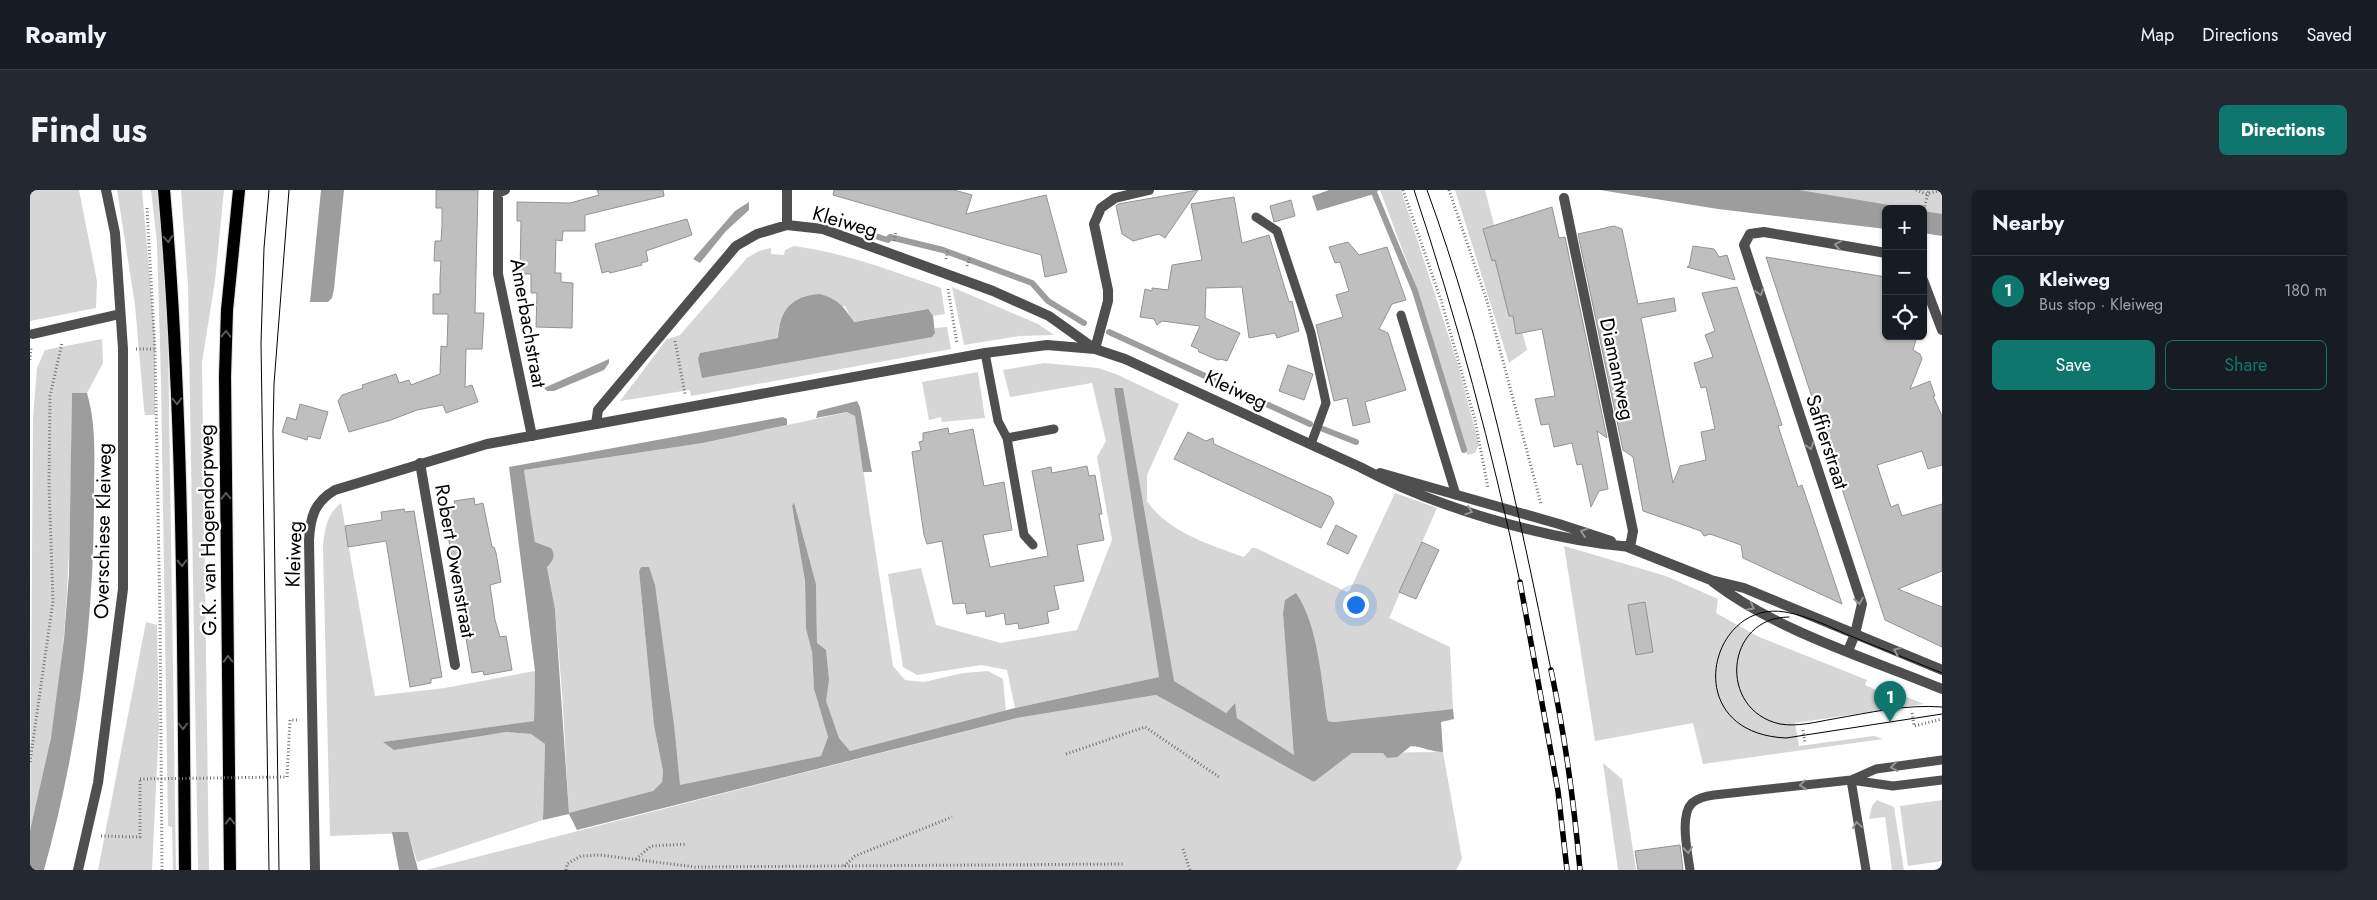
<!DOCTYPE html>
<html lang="en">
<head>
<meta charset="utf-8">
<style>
	:root { --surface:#171b24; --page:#242831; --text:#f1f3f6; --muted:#9ea1a6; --line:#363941; --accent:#0f766e }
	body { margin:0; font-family:Jost,sans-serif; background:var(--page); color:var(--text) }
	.controls { position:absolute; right:15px; top:15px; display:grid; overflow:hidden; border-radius:8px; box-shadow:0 1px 4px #0004 }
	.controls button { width:45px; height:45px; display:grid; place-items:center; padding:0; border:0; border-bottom:1px solid var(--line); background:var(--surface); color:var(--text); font:25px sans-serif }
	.you { position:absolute; left:1325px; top:414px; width:18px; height:18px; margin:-12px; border:4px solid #fff; border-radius:50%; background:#1a73e8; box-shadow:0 0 0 8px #1a73e833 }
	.badge { display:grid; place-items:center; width:32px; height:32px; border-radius:50%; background:var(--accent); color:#fff; font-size:16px; font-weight:700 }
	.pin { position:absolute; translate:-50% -41px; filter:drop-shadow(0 1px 2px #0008) }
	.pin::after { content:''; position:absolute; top:26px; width:18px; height:15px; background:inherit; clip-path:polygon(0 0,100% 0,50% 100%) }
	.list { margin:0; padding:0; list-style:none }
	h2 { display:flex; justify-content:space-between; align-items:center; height:65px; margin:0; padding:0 20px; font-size:21px }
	h2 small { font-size:16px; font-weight:400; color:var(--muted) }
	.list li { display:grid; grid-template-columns:32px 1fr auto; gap:15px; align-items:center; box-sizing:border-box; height:70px; padding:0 20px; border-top:1px solid var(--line) }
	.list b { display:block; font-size:19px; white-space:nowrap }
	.list p { margin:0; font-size:16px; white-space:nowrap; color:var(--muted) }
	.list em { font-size:16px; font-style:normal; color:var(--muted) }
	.actions { display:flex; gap:10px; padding:15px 20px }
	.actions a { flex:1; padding:11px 0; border:1px solid var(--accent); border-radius:8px; text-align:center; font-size:18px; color:var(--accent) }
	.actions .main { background:var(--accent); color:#fff }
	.icon { flex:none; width:28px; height:28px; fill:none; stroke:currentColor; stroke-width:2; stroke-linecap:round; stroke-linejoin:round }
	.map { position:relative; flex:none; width:1912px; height:680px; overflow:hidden; border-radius:8px }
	header { display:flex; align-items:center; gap:30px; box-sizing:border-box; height:70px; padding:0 25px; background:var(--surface); border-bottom:1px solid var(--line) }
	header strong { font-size:24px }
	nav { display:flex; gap:28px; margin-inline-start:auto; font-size:18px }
	.intro { display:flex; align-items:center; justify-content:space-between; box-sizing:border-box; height:120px; padding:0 30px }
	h1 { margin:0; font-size:35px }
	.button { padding:12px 22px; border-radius:8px; background:var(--accent); color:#fff; font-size:18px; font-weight:700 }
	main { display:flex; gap:30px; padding:0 30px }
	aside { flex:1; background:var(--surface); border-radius:8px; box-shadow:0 1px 4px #0004 }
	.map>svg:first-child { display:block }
</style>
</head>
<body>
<header>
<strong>Roamly</strong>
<nav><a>Map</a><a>Directions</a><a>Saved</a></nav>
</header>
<div class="intro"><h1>Find us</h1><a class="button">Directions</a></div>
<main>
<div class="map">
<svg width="1912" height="680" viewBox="0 0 1912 680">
	<rect width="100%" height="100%" fill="#fff"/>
	<path fill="#d6d6d6" d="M0 0H49L67 91 66 118 0 131Z
		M87 0H112L125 146V225H115L114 219 105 115Z
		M121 0H128L134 40 138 145 146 680H143L142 637 138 636 131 190 127 53Z
		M151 0H194L185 91 172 172 179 680H168L158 95Z
		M1350 0H1371L1427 172 1449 254 1445 263 1437 265 1389 104Z
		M1425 0H1455L1497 160 1479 173Z
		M1765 0H1912V26L1893 22V19H1872Z
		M764 56C816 63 862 81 911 98L915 124 903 126 897 119 823 132 815 116 749 136 748 148 670 163 905 143V138L917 137 921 159 661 206 660 200 590 211 637 149 650 145 717 68 729 61 741 58V64L754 65 755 60Z
		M922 97 1008 134 1024 145 989 146 934 155Z
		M72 149 73 173 57 203H42C40 351 41 498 0 641L3 228 7 178 15 160Z
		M1014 173 1068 178 1086 184 1149 214 1117 285V311C1138 342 1180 355 1214 367L1222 358H1226L1317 402 1320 400 1365 303 1407 318 1359 428 1420 457 1423 519 1304 532 1298 531 1284 450 1271 411 1253 424 1265 566 1207 528 1204 514 1196 523 1143 491 1092 198H1084L1129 487 985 518 977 480 951 475 887 485 873 477 858 384 891 378 906 435 971 453 1047 440 1082 350 1067 267 1076 251 1062 193 980 207 973 180Z
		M948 182 955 228 912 232 911 227 899 230 892 192Z
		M818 222 825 226 863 476 875 490 894 492 933 483 958 481 973 489 976 522 820 561 809 548 795 511 799 490 787 453 786 394 764 312 762 316 775 391 776 439 782 462 784 499 798 547 791 566 650 596 611 377 609 381 624 536 633 581 632 592 623 601 539 624 532 502 525 419 517 377 521 358 505 352 494 280 673 253Z
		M311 313 345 506 415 498 505 481 504 531 354 552 476 542 501 544 515 554 513 630 387 672 378 643 300 646 293 359C294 341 296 325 311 313Z
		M1534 356 1636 386 1688 409 1686 423 1729 447 1837 490 1835 495 1860 506 1862 501 1894 514 1765 533 1769 556 1844 546 1853 549 1673 574 1663 533 1565 551Z
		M116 432 127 435 129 536 122 680H68Z
		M1126 505 1284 592 1322 563 1413 562 1432 669 1426 680H396L987 528Z
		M1573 573 1592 589 1606 680H1588Z
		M1847 610 1864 617 1874 680H1862L1855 627 1839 629 1842 616Z
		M1912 610V671L1878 676 1870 616Z"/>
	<path fill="#9d9d9d" d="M291 0H314L304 99 302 108 298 112H280Z
		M1299 0H1349L1344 4 1287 21 1282 6Z
		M1570 0H1769L1883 19H1856V39L1688 19Z
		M719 12V20L696 41 670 73 663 69 705 21Z
		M1893 21 1912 24V46L1893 43Z
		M790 104C808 109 814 117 824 132L898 119 903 126 905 143 902 147 672 188 668 169 670 163 748 148C750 120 761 106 790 104Z
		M579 169V173L574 180 524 201H517L514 198Z
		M1084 198H1093L1144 491 1196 523 1205 513 1207 528 1264 565 1253 424 1255 410 1266 403C1289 436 1291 493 1298 531L1304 532 1423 519 1424 529 1411 532 1413 562C1402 562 1393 557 1381 556L1367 567 1357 568 1353 563H1322L1284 592 1126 505 987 528 547 640 539 624 513 630 515 554 501 544 476 542 364 560 353 552 504 531 505 481 479 277 753 227 757 229V235L673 253 494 280 505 352 521 358C526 366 523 371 517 377L525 419 539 623 623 601 632 592 633 581 624 536 609 381 611 377H619L625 395 644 535 650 595 791 566 798 547 784 499 782 462 776 439 775 391 762 316 764 312 786 394 787 453 796 460 799 490 796 511 809 548 820 561 985 518 1129 487Z
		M42 203H57C67 237 64 273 64 308 64 435 48 558 14 680H0V641L21 548 34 449 39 384Z
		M827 211 830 217 842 282H833L825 226 817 222 786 228 788 221Z
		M362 642H378L388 680H369Z"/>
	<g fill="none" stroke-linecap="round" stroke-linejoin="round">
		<path stroke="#9d9d9d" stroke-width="6" d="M1343 0 1385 101 1434 260
			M832 42 858 50 860 47 913 60 1002 93 1018 111 1054 133
			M1079 142 1280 234
			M1293 239 1326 252"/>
	</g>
	<path fill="#bfbfbf" stroke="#939393" d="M406 0H448L445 123H454L452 159H436L435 197 442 195 448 212 416 223 413 215 387 220 361 230 319 242 308 211 312 205 333 198 332 195 366 184 369 193 379 190 381 195 410 184 411 156 417 157 418 124H403V104H410V88L411 71H404L405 51H411L412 35V18H406Z
		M567 0H633L634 6 555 25V41H533L532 51 526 50 525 83H531V92L543 93 542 138 506 137 507 103H501V84H490L491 31H487V12L540 13 569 5Z
		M804 0H924L942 5 936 24 1016 5 1037 82 1015 87 1011 65 803 5Z
		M1168 0 1135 48 1129 44 1103 51 1092 44 1086 16 1088 14Z
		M1204 7 1212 53 1239 45 1259 112 1262 111 1269 141 1247 148 1245 143 1219 148 1212 97 1176 98 1175 128 1210 143 1197 171 1191 169 1188 170 1169 162 1168 159 1161 156 1170 136 1132 131 1127 135 1124 129 1110 127 1115 99 1122 101V98L1138 100 1142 75 1172 70 1161 14Z
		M1261 10 1265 26 1244 32 1240 16Z
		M1522 17 1529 48 1535 47 1577 248 1567 241 1578 299 1569 301 1561 317 1552 274 1547 275 1542 253 1524 257 1519 234 1511 235 1505 209 1525 206 1512 139 1486 144 1483 126H1479L1465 70 1462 71 1453 39Z
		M657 29 662 45 616 61 618 71 611 73 612 75 580 83 579 81 572 83 565 54Z
		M1584 36 1592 39 1608 114 1644 108 1646 121 1611 128 1643 293 1650 276 1676 270 1671 242 1685 239 1676 197 1671 198 1664 173 1683 167 1675 145 1685 141 1672 103 1707 97 1752 235 1748 236 1768 297 1772 295 1812 414 1713 368 1711 355 1680 344 1674 346 1671 341 1613 321 1603 267 1593 260 1548 44Z
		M1318 52 1329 65 1357 57 1376 110 1362 114 1349 139 1358 143 1376 200 1335 212 1340 232 1323 236 1317 208 1304 211 1286 135 1313 127 1306 105 1319 101 1310 72 1305 73 1299 57Z
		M1663 56 1684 59 1689 67 1697 65 1705 90 1657 77 1659 76Z
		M1736 67 1856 87V146H1887L1883 160 1890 164 1892 169 1880 199 1900 191 1905 206H1903L1912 226V275L1898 279 1892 261 1847 275 1861 317 1868 314 1872 326 1912 314V381L1868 399 1912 417V457L1855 430Z
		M1258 175 1283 184 1274 210 1249 201Z
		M270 214 298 222 290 249 278 246 277 250 252 242 257 227 266 230Z
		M918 238 919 244 943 239 954 296 974 292 982 340 953 345 960 377 1018 366 1002 281 1021 277 1022 283 1057 276 1059 286 1065 285 1072 324H1069L1074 350 1047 355 1054 391 1024 396 1029 419 1017 422 1019 433 989 439 988 433 976 435 974 423 956 427 955 421 937 424 935 413 923 414 912 351 897 354 894 345 882 262 891 260 889 252 893 251V243Z
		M1158 242 1176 251 1183 248 1184 254 1301 307 1304 313 1291 338 1144 269Z
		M444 308 445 315 453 313 462 357H464L466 363 471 392 460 395 465 430 470 447 476 446 482 480 454 485 453 481 442 483 413 317 425 315 424 311Z
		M374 319 375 322 384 321 412 487 401 489V493L380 497 356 351 318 357 315 336 352 330 351 322Z
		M1306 335 1327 346 1318 364 1297 354Z
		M1392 352 1409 360 1386 409 1369 402Z
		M1615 412 1623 462 1606 465 1598 415Z
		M1650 655 1653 680H1608L1605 661Z"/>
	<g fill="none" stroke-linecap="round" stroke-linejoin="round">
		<defs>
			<path id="primary" d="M134 0C154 226 153 453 155 680
				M200 680 195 186 197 120 209 0"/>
		</defs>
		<use href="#primary" stroke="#dbdbdb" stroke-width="14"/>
		<path stroke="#717171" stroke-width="3" stroke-dasharray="1 2.5" stroke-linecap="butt" d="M1373 0 1412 113 1445 230 1458 298
			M1419 0 1457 111 1511 314
			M1886 0 1896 4 1912 0
			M117 18 125 159 130 429 132 680
			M1893 23 1899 0
			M864 51 866 41
			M916 69 918 59
			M937 76 940 67
			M918 99 927 154
			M645 151 655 204
			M106 159H125
			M0 170 1 158
			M1882 523 1884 536 1912 529
			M1773 540 1775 553
			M1036 564 1115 537 1189 587
			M0 572 23 411 19 295 20 206 32 153
			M257 587 260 530H267
			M71 646 110 647V589
			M1153 659 1160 680
			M606 669 621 656 657 654
			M814 676 825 666 922 627
			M536 680 537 674 551 666 570 665 665 677 1094 674"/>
		<path stroke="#4f4f4f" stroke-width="9" d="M1226 27 1247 41 1281 143 1296 213 1281 254
			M1371 125 1426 305
			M955 163 968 231 977 248 994 345 1003 355
			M977 248 1024 239
			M1912 570 1846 579 1821 590 1863 596 1912 590
			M1660 680C1658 664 1649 626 1662 613 1668 608 1676 606 1684 605L1821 590 1836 680"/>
		<path stroke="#4f4f4f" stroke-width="10" d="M475 0 468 3V84L502 246
			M1534 8 1603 341 1600 357
			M757 35V0
			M1893 90 1912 140
			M3 144 90 124
			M566 234 568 220 706 56 727 44 757 35 793 39 963 101 1019 126 1065 159 1078 111V100L1064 34 1071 18 1085 8 1119 0
			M390 273 425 475
			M1818 461 1825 444 1832 414 1714 55 1720 44 1734 42 1856 63
			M48 680 68 593 93 399V159L85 43 76 0"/>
		<path stroke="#4f4f4f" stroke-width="10" d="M1350 283 1529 334 1581 351
			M1595 356 1681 390 1714 398 1912 480
			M1683 392C1747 441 1837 468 1912 499
			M285 680 279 351C280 328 284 312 305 300L457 254 955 163 1017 155 1065 159 1095 169 1330 277C1407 318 1514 349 1600 357"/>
		<use href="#primary" stroke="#000" stroke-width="12"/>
		<path stroke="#000" stroke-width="1" d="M239 0 234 58 231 153 239 680
			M1384 0C1427 129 1462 259 1490 392
			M1397 0C1454 156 1488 318 1521 480
			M1759 427C1695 427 1687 520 1750 534 1767 537 1786 532 1803 529 1838 523 1876 514 1912 517
			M1912 483C1882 471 1853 459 1823 447 1802 438 1779 426 1755 422 1679 409 1647 543 1756 548L1912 524
			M249 680 243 242 244 194 259 0"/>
		<defs>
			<path id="rail" d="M1490 392 1528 601 1537 680
				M1521 480C1535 546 1544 613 1550 680"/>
		</defs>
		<use href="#rail" stroke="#000" stroke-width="5.5"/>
		<use href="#rail" stroke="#fff" stroke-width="4" stroke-dasharray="11" stroke-linecap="butt"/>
		<path stroke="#717171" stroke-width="3" stroke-dasharray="1 2.5" stroke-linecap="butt" d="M110 589 257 587"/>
	</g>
	<defs><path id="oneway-chevron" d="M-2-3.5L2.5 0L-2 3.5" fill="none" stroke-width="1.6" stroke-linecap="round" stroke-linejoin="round" transform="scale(1.25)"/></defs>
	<g stroke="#595959">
		<use href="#oneway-chevron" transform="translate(138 49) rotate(85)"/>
		<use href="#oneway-chevron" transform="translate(196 144) rotate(-88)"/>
		<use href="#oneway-chevron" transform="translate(147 211) rotate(88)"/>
		<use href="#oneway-chevron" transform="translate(196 306) rotate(-91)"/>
		<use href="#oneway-chevron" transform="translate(152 373) rotate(89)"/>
		<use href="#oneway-chevron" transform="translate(198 469) rotate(-91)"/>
		<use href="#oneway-chevron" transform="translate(153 536) rotate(90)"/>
		<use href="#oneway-chevron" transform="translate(200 631) rotate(-91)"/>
	</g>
	<g stroke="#959595">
		<use href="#oneway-chevron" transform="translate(1808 55) rotate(-170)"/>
		<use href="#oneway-chevron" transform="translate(1730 102) rotate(72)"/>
		<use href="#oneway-chevron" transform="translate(1780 256) rotate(72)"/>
		<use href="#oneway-chevron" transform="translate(1439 321) rotate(18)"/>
		<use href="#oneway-chevron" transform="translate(1554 342) rotate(-161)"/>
		<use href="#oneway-chevron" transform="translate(1829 411) rotate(80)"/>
		<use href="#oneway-chevron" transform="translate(1721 417) rotate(27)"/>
		<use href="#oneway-chevron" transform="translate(1867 461) rotate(-158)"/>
		<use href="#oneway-chevron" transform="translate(1864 577) rotate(172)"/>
		<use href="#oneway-chevron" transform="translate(1773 595) rotate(174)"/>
		<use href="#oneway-chevron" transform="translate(1827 635) rotate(-98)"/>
		<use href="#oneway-chevron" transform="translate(1658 660) rotate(83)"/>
	</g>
	<g text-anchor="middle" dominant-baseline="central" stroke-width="4.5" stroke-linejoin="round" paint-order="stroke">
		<g font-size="20" fill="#000" stroke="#fff">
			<text transform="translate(815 32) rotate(16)">Kleiweg</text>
			<text transform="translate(498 133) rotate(80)">Amerbachstraat</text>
			<text transform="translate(1587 179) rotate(78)">Diamantweg</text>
			<text transform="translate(1206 200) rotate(25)">Kleiweg</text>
			<text transform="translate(1797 252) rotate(72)">Saffierstraat</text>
			<text transform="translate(178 340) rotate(-91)">G.K. van Hogendorpweg</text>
			<text transform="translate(73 341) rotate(-89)">Overschiese Kleiweg</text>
			<text transform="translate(264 364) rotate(-88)">Kleiweg</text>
			<text transform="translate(425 371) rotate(80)">Robert Owenstraat</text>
		</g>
	</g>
</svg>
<div class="controls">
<button>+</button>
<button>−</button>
<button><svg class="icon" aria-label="locate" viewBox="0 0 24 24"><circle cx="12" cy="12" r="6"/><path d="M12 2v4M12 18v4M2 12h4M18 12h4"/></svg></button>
</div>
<div class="you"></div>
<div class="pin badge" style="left:1860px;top:532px">1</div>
</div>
<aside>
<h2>Nearby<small></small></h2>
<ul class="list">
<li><span class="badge">1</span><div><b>Kleiweg</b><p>Bus stop · Kleiweg</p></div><em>180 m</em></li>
</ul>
<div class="actions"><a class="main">Save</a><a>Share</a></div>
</aside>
</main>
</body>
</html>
